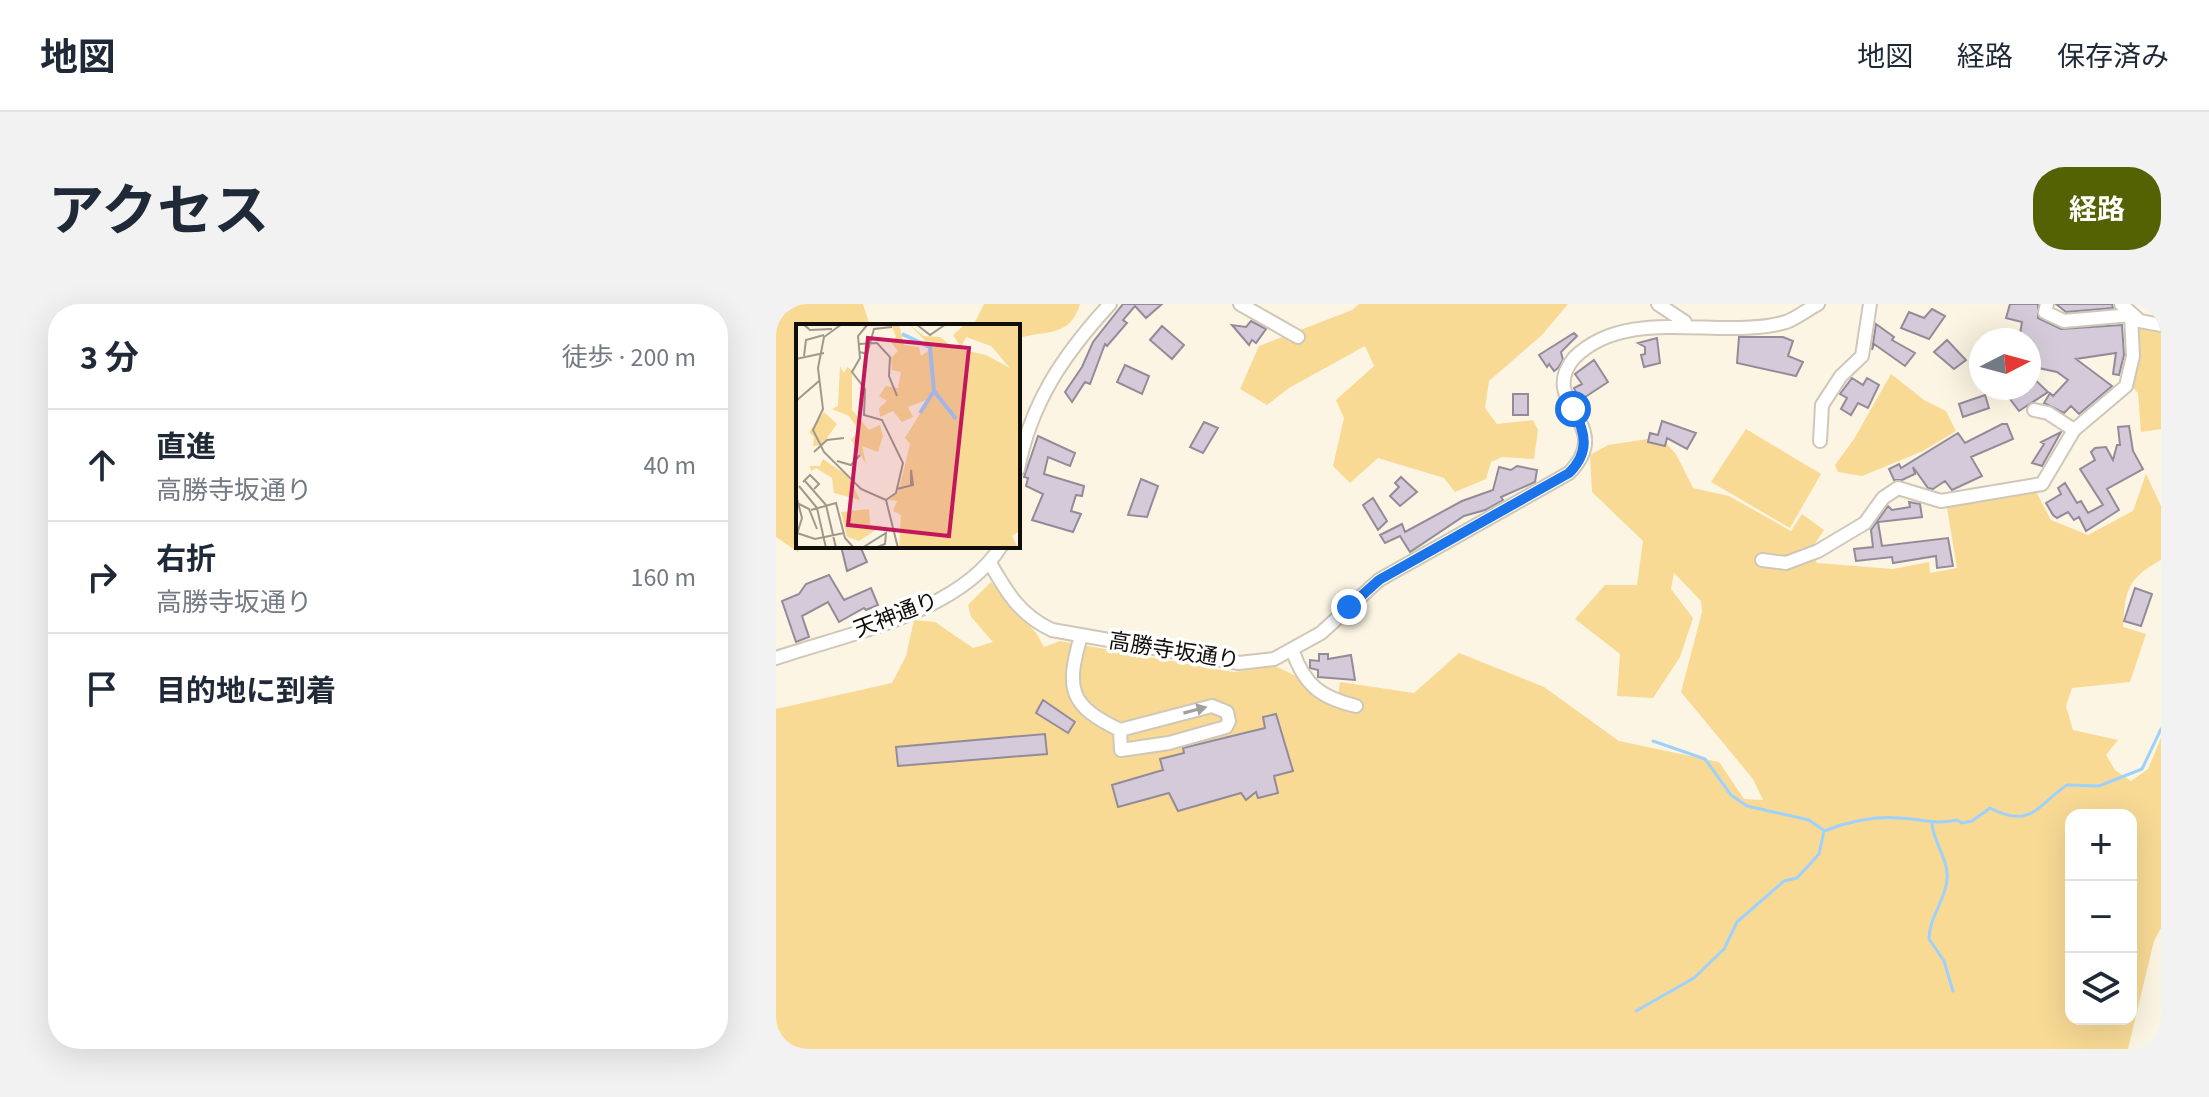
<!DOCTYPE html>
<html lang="ja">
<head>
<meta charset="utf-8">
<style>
	:root { --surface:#fff; --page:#f2f2f3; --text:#1f2937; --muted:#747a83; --line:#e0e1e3; --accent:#556203 }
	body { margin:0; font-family:"Source Sans 3","Noto Sans JP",sans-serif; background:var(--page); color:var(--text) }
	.controls { position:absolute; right:24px; bottom:24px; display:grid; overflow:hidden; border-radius:16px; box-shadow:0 8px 32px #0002 }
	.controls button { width:72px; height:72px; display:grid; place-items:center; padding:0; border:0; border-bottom:2px solid var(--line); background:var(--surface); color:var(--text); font:40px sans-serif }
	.compass { position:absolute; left:1193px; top:24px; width:72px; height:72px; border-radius:50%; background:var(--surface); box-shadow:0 8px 32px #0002; rotate:84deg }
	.stop { position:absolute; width:24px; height:24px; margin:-18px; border:6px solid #1a73e8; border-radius:50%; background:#fff }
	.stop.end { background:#1a73e8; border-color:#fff; box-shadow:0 2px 8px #0008 }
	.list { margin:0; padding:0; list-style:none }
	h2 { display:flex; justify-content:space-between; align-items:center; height:104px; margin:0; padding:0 32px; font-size:34px }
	h2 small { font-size:26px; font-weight:400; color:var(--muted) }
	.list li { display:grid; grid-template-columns:52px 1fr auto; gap:24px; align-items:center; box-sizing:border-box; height:112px; padding:0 32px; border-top:2px solid var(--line) }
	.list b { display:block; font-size:30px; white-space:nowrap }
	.list p { margin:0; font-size:26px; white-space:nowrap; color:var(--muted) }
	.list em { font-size:26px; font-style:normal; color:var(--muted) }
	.icon { flex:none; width:44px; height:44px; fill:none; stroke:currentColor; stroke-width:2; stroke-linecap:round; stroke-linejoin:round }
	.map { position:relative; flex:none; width:1385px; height:745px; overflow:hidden; border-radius:32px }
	header { display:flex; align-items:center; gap:48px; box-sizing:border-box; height:112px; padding:0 40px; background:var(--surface); border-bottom:2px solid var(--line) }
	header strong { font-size:38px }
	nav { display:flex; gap:44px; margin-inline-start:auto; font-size:28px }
	.intro { display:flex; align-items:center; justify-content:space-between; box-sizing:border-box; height:192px; padding:0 48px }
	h1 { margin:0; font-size:56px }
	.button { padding:20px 36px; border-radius:32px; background:var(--accent); color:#fff; font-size:28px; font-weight:700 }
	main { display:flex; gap:48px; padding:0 48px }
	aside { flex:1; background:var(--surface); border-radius:32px; box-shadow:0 8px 32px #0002 }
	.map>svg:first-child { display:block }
</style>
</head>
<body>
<header>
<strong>地図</strong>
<nav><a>地図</a><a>経路</a><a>保存済み</a></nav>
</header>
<div class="intro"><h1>アクセス</h1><a class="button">経路</a></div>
<main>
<aside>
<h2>3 分<small>徒歩 · 200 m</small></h2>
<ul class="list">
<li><svg class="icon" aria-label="ahead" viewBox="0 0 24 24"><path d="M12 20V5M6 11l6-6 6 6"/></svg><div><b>直進</b><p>高勝寺坂通り</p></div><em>40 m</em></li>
<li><svg class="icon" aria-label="right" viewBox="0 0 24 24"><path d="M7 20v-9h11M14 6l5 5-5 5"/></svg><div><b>右折</b><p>高勝寺坂通り</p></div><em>160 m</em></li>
<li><svg class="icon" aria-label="arrive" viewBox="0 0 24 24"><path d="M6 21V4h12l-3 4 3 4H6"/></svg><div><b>目的地に到着</b></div></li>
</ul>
</aside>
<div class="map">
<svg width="1385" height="745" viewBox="0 0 1385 745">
	<rect width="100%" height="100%" fill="#fcf5e3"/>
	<path fill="#f8da95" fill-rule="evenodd" d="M0 0H87L94 22H22V242H26L22 248 0 233Z
		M208 0H304C294 34 270 26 242 34V22H197Z
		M583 0H792L766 31 713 77 709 104 721 120 757 116 762 126 758 155 726 153 715 158 710 175 679 188 668 174 602 154 574 179 557 162 568 114 560 96 598 62 589 42 513 84 491 101 464 85 483 42 576 6Z
		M1367 22 1385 25V125L1365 128 1362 89 1354 81 1361 26Z
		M1115 70 1148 96 1170 107 1180 127 1147 147 1086 172 1062 168 1059 161 1078 135Z
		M970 125 1045 170 1014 224 935 178Z
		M884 133 900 150 917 184 953 192 1015 227 1026 210 1048 226 1034 247 1041 259 1117 265 1153 258 1154 269 1181 264 1170 198 1259 186 1275 216 1312 231 1357 207 1370 170 1385 202V256C1352 274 1349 286 1347 323L1370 330 1354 378 1296 384 1290 402 1297 426 1342 436 1330 451 1339 466 1355 477 1372 465 1385 434V624L1378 637 1352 745H0V405L116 379 130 352 138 316 159 318 197 344 217 338 195 313 192 301 215 278 260 329 268 343 284 337 458 368 499 362 562 392 564 378 638 389 683 349 768 383 843 437 943 458 968 495 987 496 977 475 905 388 926 308 925 297 898 269 895 285 917 314 904 353 877 394 841 392 844 350 799 315 829 281H861L867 237 816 188 814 151 832 141ZM1295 511H1355V715H1295Z"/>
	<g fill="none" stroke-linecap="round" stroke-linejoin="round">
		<path stroke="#9ed1fc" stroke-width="3" d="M877 437 929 455 955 491 971 502 1033 516 1047 526
			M1156 520C1158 539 1173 557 1171 575 1170 596 1153 613 1153 635L1168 657 1177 687
			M860 707 918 674 948 645 961 618 1008 577 1021 574 1043 550 1048 527C1071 518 1099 512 1124 514 1145 515 1159 521 1181 516L1186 519 1196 517 1214 504C1256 526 1262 500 1291 481L1323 482 1366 465 1385 425"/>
	</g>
	<path fill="#d4cad9" stroke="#948b99" stroke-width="2" d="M347 0H386L370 14 359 2 347 16 351 19 331 42 329 40 314 80 309 78 296 98 289 88 306 63 317 38Z
		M1234 0H1262V14L1285 25 1346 21 1348 51 1343 71 1337 70 1340 49 1300 55 1336 82 1303 110 1295 102 1288 109 1268 99 1274 89 1277 92 1292 76 1281 68 1253 62V36H1243L1246 18 1230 14Z
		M1280 0H1336L1337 4 1290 8Z
		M1156 5 1169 12 1153 35 1125 24 1133 8 1148 14Z
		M475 17 490 25 480 39 476 36 473 41 456 21 470 23Z
		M1100 20 1118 33 1116 36 1139 49 1129 62 1098 40 1096 46Z
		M386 22 408 41 396 55 374 36Z
		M798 29 801 32 785 48 787 56 782 64 778 67 773 60 771 63 763 51Z
		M963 33H1007L1017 37 1012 52 1027 58 1020 72 961 59Z
		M881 34 884 59 868 63 865 51 869 50V43L862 39Z
		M1171 36 1190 56 1178 65 1158 48Z
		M818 56 832 78 803 97 798 84 806 80 799 70Z
		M349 61 373 72 366 90 341 78Z
		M1253 70 1272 88 1243 107 1234 95 1253 84Z
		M1076 74 1087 81 1091 74 1103 81 1092 104 1082 99 1075 111 1065 105 1071 94 1064 90Z
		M737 90H752V111H737Z
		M1209 91 1213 104 1187 113 1183 100Z
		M886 117 920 129 911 145 891 134 889 142 872 138 874 129 882 131Z
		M428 118 442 124 427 149 414 143Z
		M1226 120H1231L1237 135 1195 153 1206 172 1176 186 1169 177 1157 185 1152 184 1137 163 1139 170 1126 176H1118L1113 165 1123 160 1125 164 1182 129 1189 139Z
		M1353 122 1357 147 1367 165 1331 185 1343 206 1310 227 1303 213 1298 216 1292 208 1281 214 1277 211 1270 199 1285 190 1282 184 1289 179 1301 199 1305 197 1312 209 1327 201 1304 165 1319 156 1315 148 1319 144 1330 143 1337 156 1341 141H1344L1342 123Z
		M1285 128 1266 162 1256 159 1268 140 1265 138Z
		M262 132 299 149 294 162 272 153 268 170 308 182 306 192 300 191 295 207 305 210 297 228 256 216 267 190 250 182 252 174 248 173Z
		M741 162 761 166 759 178 725 193 727 196 709 206 688 212 634 248 624 232 609 239 604 231 626 220 629 228 686 197 717 186 723 163 735 166Z
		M625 173 641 188 624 202 614 192 623 183 619 179Z
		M365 175 382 182 371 213 352 211Z
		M597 194 611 217 602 226 587 201Z
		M1133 198 1144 200 1146 213 1102 218 1106 242 1172 234 1177 262 1161 264 1160 252 1117 259 1116 253 1080 257 1078 245 1097 243 1095 226 1112 202 1116 206 1134 203Z
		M65 242H84L91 258 71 267Z
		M53 271 68 296 95 284 102 301 90 306 88 304 63 318 52 298 26 312 33 333 20 338 6 297 23 290 30 280Z
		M1359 284 1376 290 1365 322 1348 317Z
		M543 350H552V355L575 351 579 376 542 373V366L534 364V356L543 357Z
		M267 396 299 418 292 429 260 409Z
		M500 410 517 467 498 472 502 489 482 494 480 488 470 496 465 489 402 507 393 489 342 503 336 481 387 466 384 455 408 449 407 444 489 424 487 413Z
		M269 430 271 450 122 462 120 443Z"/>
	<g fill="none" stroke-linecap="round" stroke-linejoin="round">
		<defs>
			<path id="minor" d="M464 0 522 33
				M882 0 909 18
				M1271 0 1269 8 1288 17 1355 11
				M1345 0 1364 17 1385 21
				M1258 106 1272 109 1298 126
				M1044 137 1046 101 1065 72 1086 52 1094 0
				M242 165C255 98 288 50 334 0
				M986 256 1010 259 1042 247 1089 219 1107 194 1122 184 1165 197 1266 180 1298 126 1350 82 1357 52 1355 11
				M214 259C231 289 244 311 276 326L463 359 498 355 545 329 603 276 793 169C842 119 760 100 798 54 852 0 945 37 1010 18 1021 14 1032 5 1042 0
				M305 332C289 386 294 402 344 426L345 446 393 439 450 423 453 417 451 408 436 402 344 426
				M517 348C529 382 546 394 580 402
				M0 354C70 330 184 309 225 242"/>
		</defs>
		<use href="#minor" stroke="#cfc8b8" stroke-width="16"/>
		<use href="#minor" stroke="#fff" stroke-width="12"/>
	</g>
	<defs><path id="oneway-solid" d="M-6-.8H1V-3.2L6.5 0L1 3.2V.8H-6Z" transform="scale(2)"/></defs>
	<use fill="#a09f9d" href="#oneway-solid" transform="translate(419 406) rotate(-15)"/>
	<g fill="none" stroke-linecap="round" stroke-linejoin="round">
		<path stroke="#1a73e8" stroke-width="10" d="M573 303 603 276 793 169C814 148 810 129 797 105"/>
	</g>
	<g text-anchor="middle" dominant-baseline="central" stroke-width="7" stroke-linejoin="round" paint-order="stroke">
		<g font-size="22" fill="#110e09" stroke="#fff">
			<text transform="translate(120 311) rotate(-21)">天神通り</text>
			<text transform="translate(398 347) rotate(9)">高勝寺坂通り</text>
		</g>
	</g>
	<g transform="translate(20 20)">
		<rect width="224" height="224" fill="#fcf5e3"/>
		<path d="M95 0H103L108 21 123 23 125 32 136 24 113 0 128 12 144 13 158 24 190 31 214 44 195 22 170 13 165 23 157 11 167 2 224 0V207L216 212 222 224H103L105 191 97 187 101 177 93 176 102 168 108 145 114 120 109 114 133 75 112 83 117 93 106 98 97 87 84 93 83 84 91 77 83 72 90 62 102 64 105 48 96 46 95 34 102 27 95 18 100 13ZM44 42 48 49 51 43 56 46V86L73 106 84 101 87 112 82 128 66 122 70 140 55 116 61 109 60 102 53 92 36 85 42 82ZM28 88 41 100 26 121 17 122 18 113 13 108ZM27 135 52 152 64 176 38 169 36 154 20 144 15 147 14 142H24ZM73 185 74 201 86 202 63 217 51 213 45 188Z" fill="#f8da95"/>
		<path fill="none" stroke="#9ed1fc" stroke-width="4" d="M106 10 134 23 138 67 160 95M124 89 138 67"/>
		<path fill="none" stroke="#9e998c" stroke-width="2" d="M7 0 14 6 36 5M46 0 28 13 22 44 27 85 17 106 28 128 65 165 90 176 102 224M72 0 62 12 64 34 56 48 69 65 68 91 86 96 107 139 100 169 90 176M120 0 134 11 150 0M63 20 81 19 94 33 93 52 101 72M64 28 71 30 78 5 96 3M8 32 10 16 28 11M0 35 28 29M0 77 23 57M18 128 31 116 48 114M41 137 55 141 64 131M9 157 30 181 40 224M7 158 14 151 23 160 18 165M3 162 21 184 30 224M101 165 117 161 115 146V161M0 171 6 194 1 210M3 180 13 185 21 205M15 186 40 179 49 214 58 224M1 209 19 215 48 209M66 224 90 209 89 220 79 224"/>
		<path fill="#c2185b" fill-opacity="0.15" stroke="#c2185b" stroke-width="4" d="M72 14 173 24 153 212 52 201Z"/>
		<rect width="224" height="224" fill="none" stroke="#110e09" stroke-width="4"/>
	</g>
</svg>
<div class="controls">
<button>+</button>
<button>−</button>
<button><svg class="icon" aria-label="layers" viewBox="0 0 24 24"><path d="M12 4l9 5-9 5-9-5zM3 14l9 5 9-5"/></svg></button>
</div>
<svg class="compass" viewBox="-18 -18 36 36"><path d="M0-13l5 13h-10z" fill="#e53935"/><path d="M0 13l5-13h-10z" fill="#747a83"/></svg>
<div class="stop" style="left:797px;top:105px"></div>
<div class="stop end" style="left:573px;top:303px"></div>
</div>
</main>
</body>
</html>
